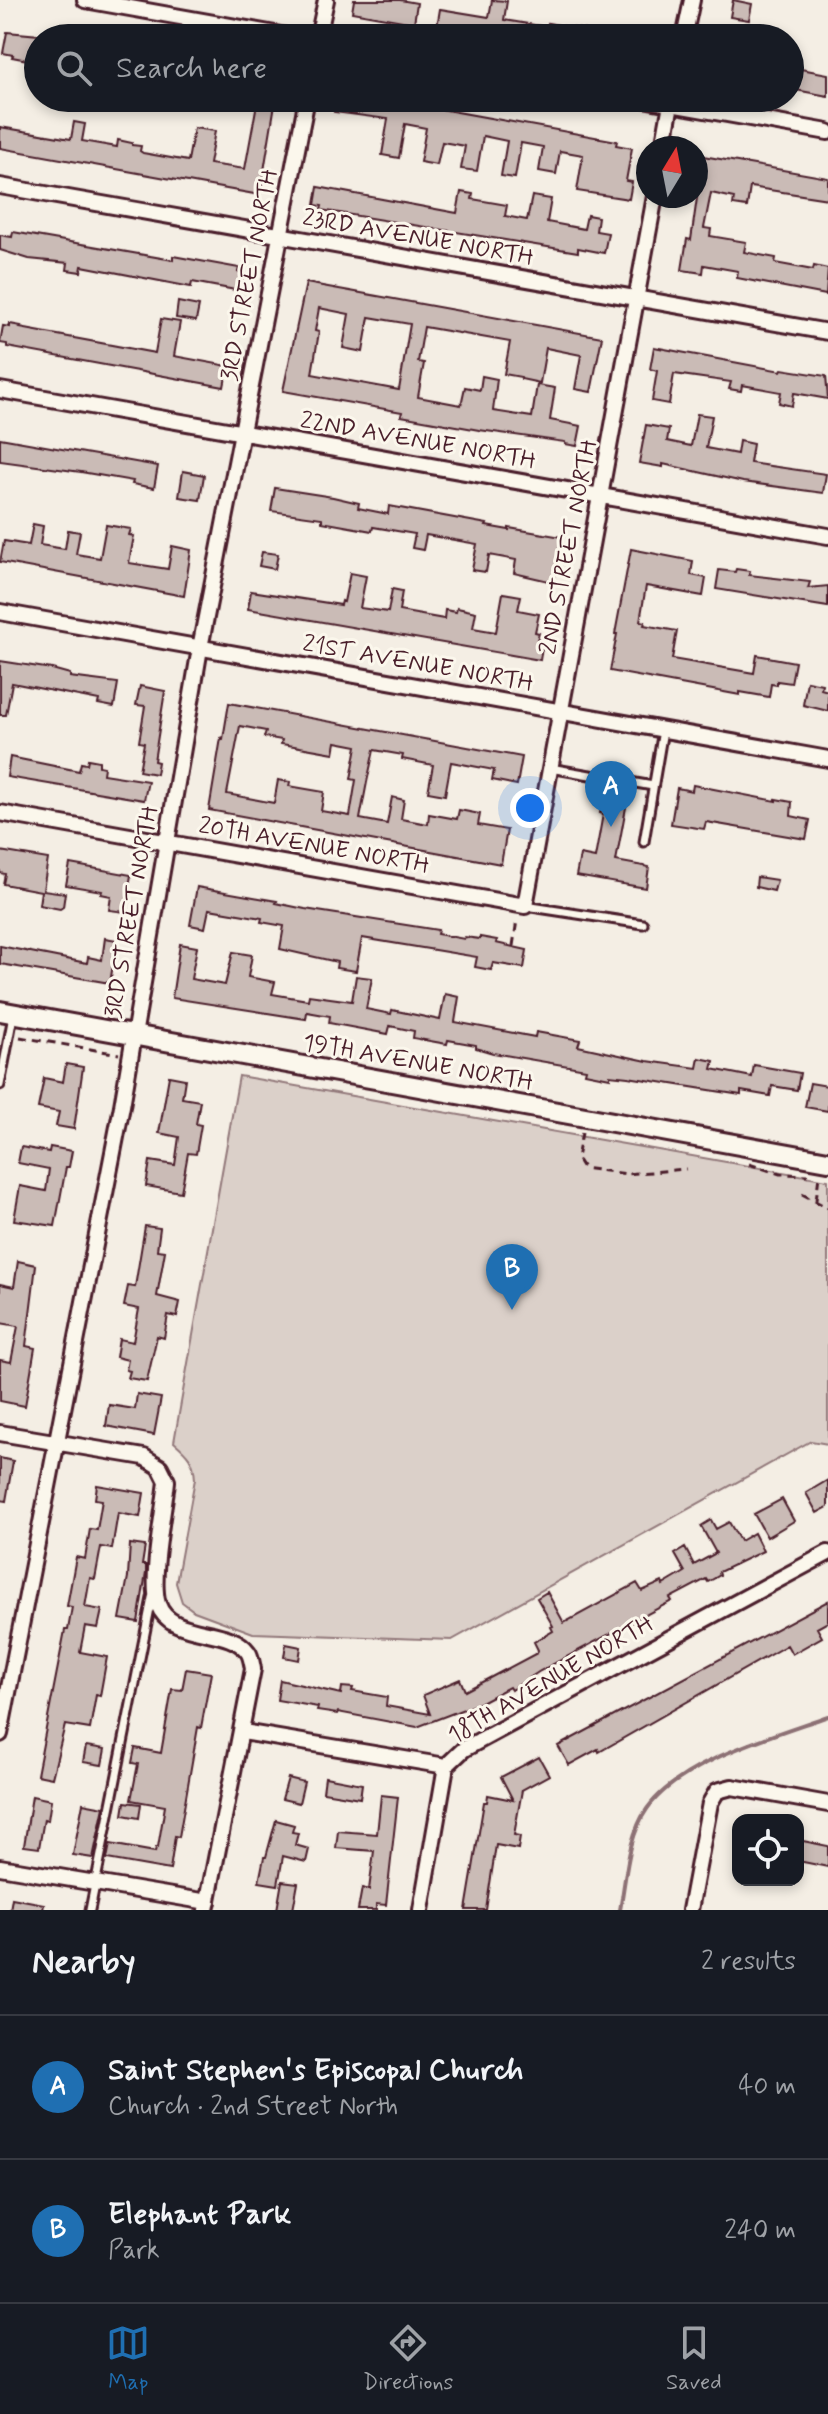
<!DOCTYPE html>
<html lang="en">
<head>
<meta charset="utf-8">
<style>
	:root { --surface:#171b24; --page:#242831; --text:#f1f3f6; --muted:#9ea1a6; --line:#363941; --accent:#1f6fb2 }
	body { margin:0; font-family:Mynerve,sans-serif; background:var(--page); color:var(--text) }
	.controls { position:absolute; right:24px; bottom:24px; display:grid; overflow:hidden; border-radius:16px; box-shadow:0 4px 12px #0003 }
	.controls button { width:72px; height:72px; display:grid; place-items:center; padding:0; border:0; border-bottom:2px solid var(--line); background:var(--surface); color:var(--text); font:40px sans-serif }
	.compass { position:absolute; left:636px; top:136px; width:72px; height:72px; border-radius:50%; background:var(--surface); box-shadow:0 4px 12px #0003; rotate:10deg }
	.you { position:absolute; left:530px; top:808px; width:28px; height:28px; margin:-20px; border:6px solid #fff; border-radius:50%; background:#1a73e8; box-shadow:0 0 0 12px #1a73e833 }
	.badge { display:grid; place-items:center; width:52px; height:52px; border-radius:50%; background:var(--accent); color:#fff; font-size:26px; font-weight:700 }
	.pin { position:absolute; translate:-50% -66px; filter:drop-shadow(0 2px 4px #0008) }
	.pin::after { content:''; position:absolute; top:42px; width:28px; height:24px; background:inherit; clip-path:polygon(0 0,100% 0,50% 100%) }
	.list { margin:0; padding:0; list-style:none }
	h2 { display:flex; justify-content:space-between; align-items:center; height:104px; margin:0; padding:0 32px; font-size:34px }
	h2 small { font-size:26px; font-weight:400; color:var(--muted) }
	.list li { display:grid; grid-template-columns:52px 1fr auto; gap:24px; align-items:center; box-sizing:border-box; height:144px; padding:0 32px; border-top:2px solid var(--line) }
	.list b { display:block; font-size:30px; white-space:nowrap }
	.list p { margin:0; font-size:26px; white-space:nowrap; color:var(--muted) }
	.list em { font-size:26px; font-style:normal; color:var(--muted) }
	.icon { flex:none; width:44px; height:44px; fill:none; stroke:currentColor; stroke-width:2; stroke-linecap:round; stroke-linejoin:round }
	.map { position:relative; flex:none; width:828px; height:1910px; overflow:hidden }
	.search { position:absolute; background:var(--surface); box-shadow:0 4px 12px #0003; left:24px; right:24px; top:24px; height:88px; display:flex; align-items:center; gap:20px; box-sizing:border-box; padding:0 28px; border-radius:44px; color:var(--muted); font-size:30px }
	.sheet { height:392px; background:var(--surface) }
	nav { display:flex; justify-content:space-around; align-items:center; box-sizing:border-box; height:112px; border-top:2px solid var(--line); background:var(--surface); font-size:22px; color:var(--muted) }
	nav a { display:grid; justify-items:center; gap:4px }
	nav .on { color:var(--accent) }
	.map>svg:first-child { display:block }
</style>
</head>
<body>
<div class="map">
<svg width="828" height="1910" viewBox="0 0 828 1910">
	<rect width="100%" height="100%" fill="#f4eee4"/>
	<filter id="ink" filterUnits="userSpaceOnUse"><feTurbulence type="fractalNoise" baseFrequency=".0125" numOctaves="2"/><feDisplacementMap in="SourceGraphic" scale="16" xChannelSelector="R" yChannelSelector="G"/><feConvolveMatrix kernelMatrix="1 2 1 2 8 2 1 2 1" color-interpolation-filters="sRGB"/></filter>
	<g filter="url(#ink)">
		<path fill="#dbd0c9" stroke="#92787a" stroke-width="2" d="M239 1076 828 1180V1444L811 1441 452 1640 253 1633 194 1611 182 1602 176 1583 195 1479C194 1460 188 1454 174 1442Z"/>
		<g fill="none" stroke-linecap="round" stroke-linejoin="round">
			<path stroke="#8d7174" stroke-width="4" d="M620 1910C626 1877 628 1836 647 1809 681 1761 775 1735 828 1716"/>
		</g>
		<path fill="#cabbb6" stroke="#4a1f2b" stroke-width="2" fill-rule="evenodd" d="M354 0H400L417 3 414 23 352 12Z
			M492 0 507 1 504 20 547 27 548 23 596 32V38H504L437 27 440 9 489 17Z
			M733 0 752 4 749 20 730 17Z
			M7 32 39 35 38 59 34 58 33 61 12 57 13 55 3 53Z
			M790 67 828 74V96L790 89Z
			M258 98H276L260 195 0 148V127L71 139 74 122 85 124 82 141 117 147 118 140 132 143V145L141 146 140 151 143 153 188 161 194 128 215 131 209 164 245 169Z
			M336 98H375L402 103V105L423 109 424 106 617 141 616 145 632 148 626 181 632 182 629 199 577 191 583 155 560 151 556 174 539 171 543 147 521 143 515 178 501 176 507 141 483 136 477 171 461 169 465 146 442 142 437 165 420 162 426 128 405 124 399 158 382 155 388 119 334 112Z
			M703 156 828 178V199L750 187 747 207 733 205 734 198 711 193 704 228 711 229 710 236 746 242 744 252 776 258 775 263 813 270 814 266 828 269 826 295 737 278 738 271 704 265 703 273 682 270 687 239 691 240Z
			M318 187 457 213 461 192 473 194 472 199 507 205 505 216 527 220 532 196 551 199 547 222 584 229 587 215 598 217 596 231 608 233 604 253 578 248V252L321 210 322 206 315 205Z
			M13 232 173 260V256L239 268 238 272 244 273 241 291 192 282 191 287 82 266 81 272 67 270 68 263 29 259 0 250V235L12 237Z
			M306 283 602 337 591 392 575 389 581 355 546 348 540 383 521 379V377L504 374 510 342 424 327 418 362 424 363 418 397 461 405 465 387 480 390 482 376 497 379 493 411 532 417 537 385 555 388 550 420 581 426 577 446 565 444V442L479 430 401 416 402 412 283 391ZM319 308 349 314 343 348 363 352 369 317 410 324 399 390 312 374 319 332 315 331Z
			M178 302 199 306 196 321 176 318Z
			M161 319 180 322 174 356 228 366 224 387 7 347V344L0 343 3 326 10 327V324L21 326 20 328 155 353Z
			M654 347 781 371 782 369 826 376 828 399 794 393 792 406 779 403 781 392 742 385 741 391 729 389 731 382 674 374 669 404 652 401 657 371 650 369Z
			M697 414 712 416 706 448 737 454 739 441 753 444 750 463 826 474 823 493 743 482 663 464V467L639 463 646 425 669 429 667 441 691 446Z
			M0 438 158 466 154 488 132 484 133 481 81 472 0 461Z
			M183 471 204 475 200 500 179 497Z
			M275 488 333 497 359 503 358 508 388 514 389 506 487 524 486 526 509 530V528L562 537 553 582 514 573 516 560 489 555 486 572 472 570 477 544 426 535 423 550 412 548 415 534 373 527 372 531 322 522V518L271 511Z
			M33 524 43 526 40 545 65 549 68 530 80 532 76 554 100 558 106 525 131 529 129 535 134 536 129 563 168 569 172 546 191 550 184 596 0 562 4 541 29 545Z
			M631 549 693 561 691 575 706 578 703 596 646 586 640 621 645 622 644 625 677 631 672 659 754 673 757 655 795 662 791 683 777 681V685L771 684 769 697 740 692V695L610 671 617 634H615Z
			M262 552 278 554 275 569 259 566Z
			M736 569 750 571 749 575 810 582 808 588 828 586V607L716 589 719 570 735 572Z
			M350 573 366 576 360 608 388 612 392 589 402 591 399 611 444 619 445 610 456 612 457 608 476 612 473 628 496 632 503 593 521 596 518 610 539 614 535 632 539 633 537 640 543 641 540 660 248 609 251 591 341 605 342 601 344 602Z
			M0 661 52 669 70 674V677L118 683 114 707 98 704 99 700 12 683 6 715H0Z
			M807 681 822 684 821 689 828 691V711L803 705Z
			M140 686 165 691 154 761 158 762 156 774 139 771 144 743 139 742 145 706 136 705Z
			M229 703 522 757 517 785 492 780 494 770 451 762 445 795 428 792 433 765 402 759 403 755 374 750 367 782 360 819 387 824 392 797 404 800 401 819 428 824 429 814 457 819 459 810 480 814 478 825 507 830 501 864 209 810 221 738 223 739ZM240 726 266 731 264 737 282 740 281 744 294 746 334 753 336 742 357 746 351 779 356 780 350 816 321 811 324 792 289 786 290 782 278 780 274 803 227 794Z
			M10 757 79 771 81 763 87 764 88 759 99 761V766L104 767 103 774 148 781 144 800 7 777Z
			M693 785 776 801V799L792 802 791 816 810 820 806 839 706 822 704 829 671 824 677 788 692 791Z
			M603 796 627 802 616 861 649 867 646 888 576 876 580 855 595 858 603 814 600 813Z
			M0 851 48 859 43 890 65 893 63 907 60 909 39 905 41 891 3 884 5 874 0 873Z
			M70 864 131 875 125 912 109 910 111 896 101 894 102 891 66 885Z
			M757 877 777 880 774 891 756 887Z
			M197 887 277 901 276 903 305 909 438 930 437 934 464 939 465 937 480 939V937L497 940 496 943 527 950 524 968 493 963 491 970 475 967 477 957 362 938 356 971 336 968 337 962 280 949 284 926 261 922 262 918 209 909 205 928 190 925Z
			M105 938 117 940 110 983 0 964V946L87 963 88 957 102 960Z
			M180 944 197 947 191 979 225 985 233 952 252 955 248 977 275 982 272 994 308 1000 309 995 352 1001 356 976 372 978 366 1009 391 1014 392 1010 440 1020 445 994 459 997 455 1022 535 1037 536 1032 580 1040 578 1046 647 1061 697 1068 699 1058 714 1061 712 1069 752 1077 754 1065 800 1073 797 1090 772 1086 770 1096 741 1091V1095L628 1077 610 1075V1078L585 1073 586 1069 493 1053 476 1048V1045L448 1040 447 1044 413 1038 414 1031 390 1026 388 1034 329 1023 330 1016 307 1012 306 1019 172 998Z
			M66 1064 83 1067 74 1129 56 1126 59 1112 38 1108 44 1078 63 1082Z
			M169 1076 185 1079 182 1098 200 1101 196 1124 201 1125 196 1154 188 1153 181 1192 146 1186 150 1161 175 1165 179 1137 159 1133Z
			M810 1083 828 1086V1111L805 1107Z
			M21 1147 49 1152 50 1147 72 1151 69 1167H66L55 1226 14 1220 20 1186 46 1191 49 1169 18 1163Z
			M145 1226 160 1228 157 1250 165 1251 157 1296 180 1302 177 1317 168 1315 164 1338 157 1336 147 1381 128 1378 130 1371 126 1370 128 1360 116 1357 119 1339 133 1342 139 1309 124 1306 128 1286 135 1287Z
			M18 1261 36 1265 26 1346 35 1348 25 1406 0 1401V1360L11 1362 18 1326 0 1323V1284L14 1287Z
			M137 1394 161 1398 154 1435 106 1426 109 1405 135 1409Z
			M0 1458 13 1461 6 1501 0 1500Z
			M828 1480V1507L817 1513 806 1493Z
			M97 1485 144 1493 140 1517 118 1513 112 1549 101 1547 95 1579 90 1578 85 1607 102 1610 98 1628 85 1626 80 1652 107 1657 100 1696 96 1695 90 1729 65 1725 52 1778 37 1775 65 1630H68L72 1607 67 1606 76 1557 85 1559 90 1529 97 1530 102 1500 95 1499Z
			M782 1499 794 1521 767 1537 754 1514Z
			M711 1520 716 1529 729 1522 740 1541 754 1533 763 1551 719 1572 720 1575 708 1582 706 1579 670 1598 672 1601 540 1671 511 1690 509 1687 477 1704 417 1727 338 1712 337 1714 317 1711 318 1707 277 1700 280 1680 341 1694 342 1687 353 1688 352 1691 387 1697 386 1706 430 1714 423 1695 460 1679 465 1691 537 1653 538 1650 534 1642 553 1631 551 1627 553 1626 537 1598 547 1592 564 1623 637 1583 642 1591 662 1582 663 1585 685 1572 675 1554 685 1548 694 1565 716 1553 701 1526Z
			M130 1544 145 1546 142 1565H146V1573L138 1622 120 1619 128 1577Z
			M828 1601V1622L817 1628 822 1637 792 1654 787 1645 599 1752 598 1749 569 1765 558 1746Z
			M286 1644 301 1647 299 1660 284 1657Z
			M186 1669 211 1673 201 1728 198 1727 179 1837 175 1836 170 1870 107 1859 110 1844 155 1852 156 1847H158L165 1806 131 1800 138 1764 132 1763 135 1748 161 1753 172 1689 182 1690Z
			M86 1746 105 1749 102 1765 83 1762Z
			M539 1757 549 1775 522 1790 514 1835 520 1836 518 1849 496 1845 486 1910H466L484 1802H487L488 1795 513 1800 501 1777Z
			M325 1777 362 1784 360 1798 323 1792Z
			M288 1778 304 1782 299 1803 282 1799Z
			M381 1795 398 1797 386 1905 376 1904V1910H358L362 1888 369 1890 374 1851 336 1848 338 1831 377 1834Z
			M32 1796 51 1800 48 1820 44 1819 39 1848 24 1846Z
			M125 1802 141 1804 139 1818 123 1815Z
			M83 1803 104 1807 93 1858 73 1855Z
			M276 1820 294 1825 292 1832 298 1833 295 1845 309 1849 306 1862 283 1856 278 1885 259 1882 264 1857H266Z
			M798 1840 828 1846V1867L798 1861Z
			M282 1881 298 1883 293 1910H277Z
			M12 1898 44 1904 43 1910H10Z"/>
		<g fill="none" stroke-linecap="round" stroke-linejoin="round">
			<defs>
				<path id="service" d="M550 768 653 786
					M644 842 663 730
					M525 906 643 924
					M0 1085 13 1016
					M90 1910 152 1598"/>
				<path id="minor" d="M85 0 298 38
					M318 38 326 0
					M684 38 692 0
					M637 98 828 132
					M663 148 672 98
					M0 186 828 332
					M0 390 828 536
					M0 612 828 759
					M0 813 525 906 655 196
					M0 1433 144 1457 160 1467 167 1481C164 1511 150 1579 158 1604 170 1640 229 1625 248 1652 251 1656 252 1664 253 1669L206 1910
					M243 1732 446 1766
					M0 1734 122 1106 200 648 307 98
					M446 1766 464 1749 828 1553
					M0 1867 208 1902
					M421 1910 446 1766
					M690 1910 710 1803 717 1791 732 1787 828 1804"/>
				<path id="tertiary" d="M0 1011 828 1161"/>
			</defs>
			<use href="#service" stroke="#4a1f2b" stroke-width="13"/>
			<use href="#minor" stroke="#4a1f2b" stroke-width="20"/>
			<use href="#tertiary" stroke="#4a1f2b" stroke-width="24"/>
			<path stroke="#4a1f2b" stroke-width="3" stroke-dasharray="8 6" stroke-linecap="butt" d="M513 946 517 920
				M20 1037 119 1054
				M582 1133 577 1158 583 1168 627 1174 686 1169
				M749 1164 780 1174 808 1175
				M802 1194 828 1208
				M816 1200 819 1176"/>
			<use href="#service" stroke="#fbf7ec" stroke-width="7"/>
			<use href="#minor" stroke="#fbf7ec" stroke-width="14"/>
			<use href="#tertiary" stroke="#fbf7ec" stroke-width="18"/>
		</g>
	</g>
	<g text-anchor="middle" dominant-baseline="central" stroke-width="6" stroke-linejoin="round" paint-order="stroke">
		<g font-size="24" fill="#4a1f2b" stroke="#fbf7ec">
			<text transform="translate(418 238) rotate(10)">23RD AVENUE NORTH</text>
			<text transform="translate(250 275) rotate(-79)">3RD STREET NORTH</text>
			<text transform="translate(418 441) rotate(10)">22ND AVENUE NORTH</text>
			<text transform="translate(569 547) rotate(-79)">2ND STREET NORTH</text>
			<text transform="translate(418 664) rotate(10)">21ST AVENUE NORTH</text>
			<text transform="translate(314 846) rotate(10)">20TH AVENUE NORTH</text>
			<text transform="translate(132 912) rotate(-80)">3RD STREET NORTH</text>
			<text transform="translate(418 1063) rotate(10)">19TH AVENUE NORTH</text>
			<text transform="translate(551 1680) rotate(-30)">18TH AVENUE NORTH</text>
		</g>
	</g>
</svg>
<div class="controls">
<button><svg class="icon" aria-label="locate" viewBox="0 0 24 24"><circle cx="12" cy="12" r="6"/><path d="M12 2v4M12 18v4M2 12h4M18 12h4"/></svg></button>
</div>
<svg class="compass" viewBox="-18 -18 36 36"><path d="M0-13l5 13h-10z" fill="#e53935"/><path d="M0 13l5-13h-10z" fill="#9ea1a6"/></svg>
<div class="you"></div>
<div class="pin badge" style="left:611px;top:827px">A</div>
<div class="pin badge" style="left:512px;top:1310px">B</div>
<div class="search"><svg class="icon" aria-label="search" viewBox="0 0 24 24"><circle cx="10" cy="10" r="6"/><path d="M15 15l6 6"/></svg>Search here</div>
</div>
<section class="sheet">
<h2>Nearby<small>2 results</small></h2>
<ul class="list">
<li><span class="badge">A</span><div><b>Saint Stephen's Episcopal Church</b><p>Church · 2nd Street North</p></div><em>40 m</em></li>
<li><span class="badge">B</span><div><b>Elephant Park</b><p>Park</p></div><em>240 m</em></li>
</ul>
</section>
<nav>
<a class="on"><svg class="icon" aria-label="map" viewBox="0 0 24 24"><path d="M3 6l6-2 6 2 6-2v14l-6 2-6-2-6 2zM9 4v14M15 6v14"/></svg>Map</a>
<a><svg class="icon" aria-label="directions" viewBox="0 0 24 24"><path d="M12 3l9 9-9 9-9-9zM9 14v-3h6M13 9l2 2-2 2"/></svg>Directions</a>
<a><svg class="icon" aria-label="saved" viewBox="0 0 24 24"><path d="M7 4h10v16l-5-4-5 4z"/></svg>Saved</a>
</nav>
</body>
</html>
